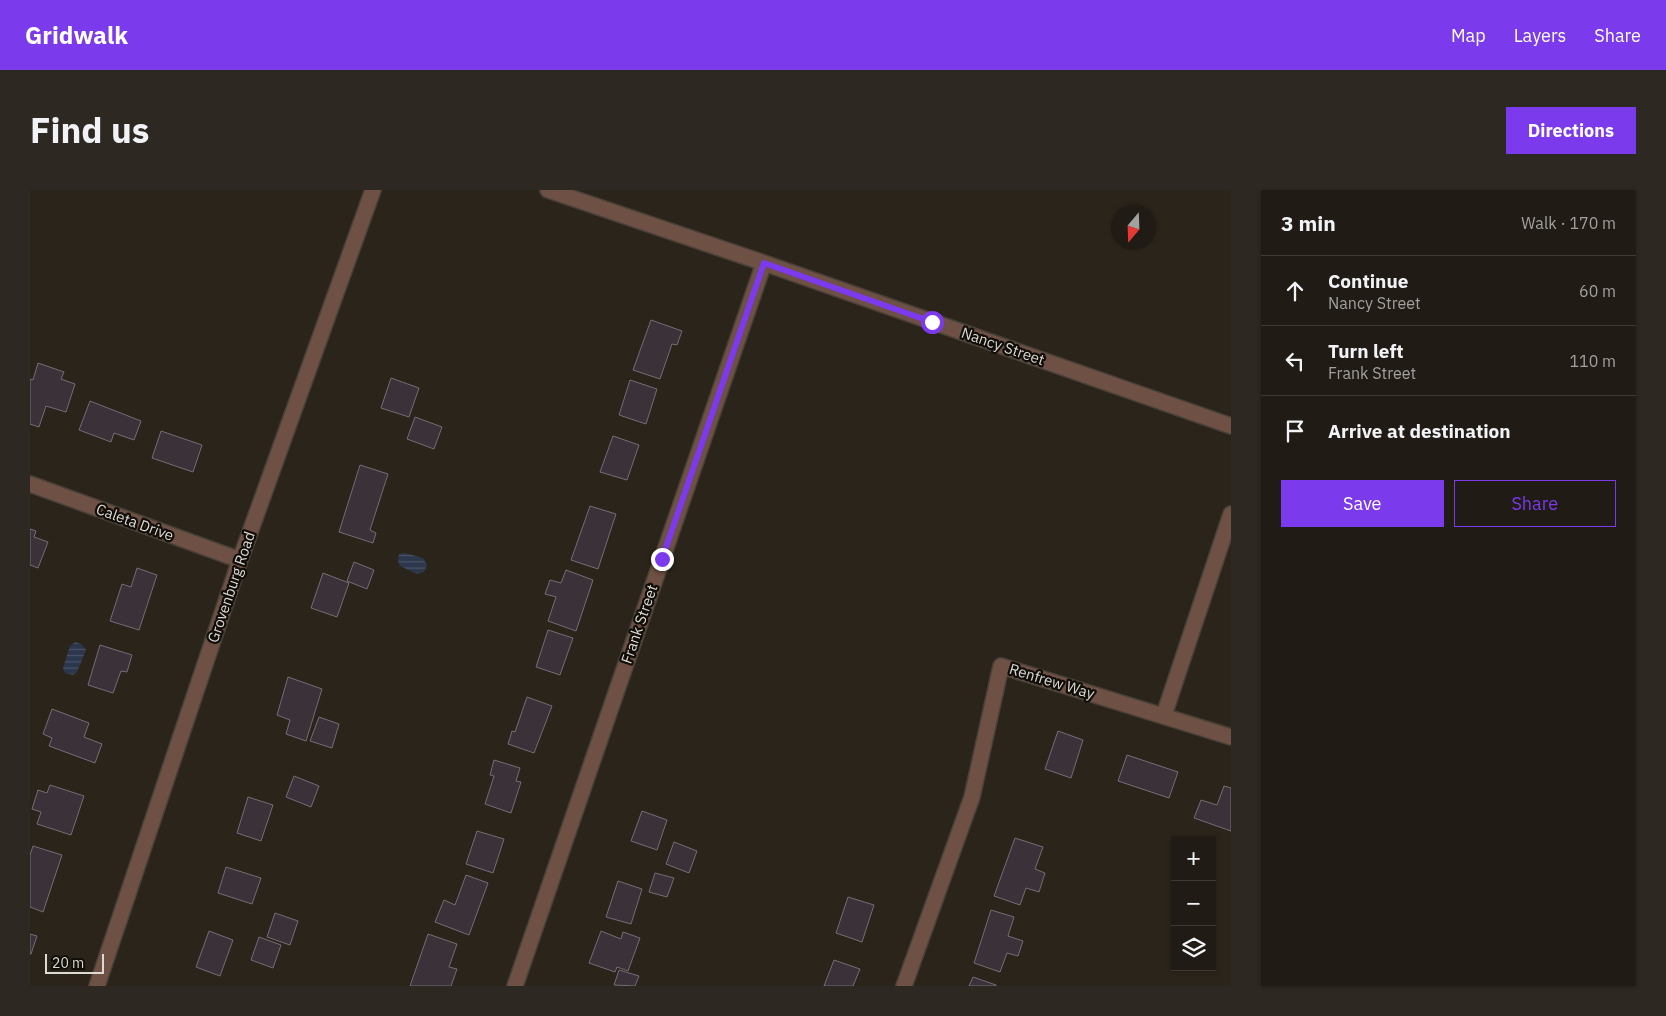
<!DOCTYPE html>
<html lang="en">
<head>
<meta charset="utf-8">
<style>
	:root { --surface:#201b14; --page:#2d2822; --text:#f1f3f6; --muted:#a2a1a0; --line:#3d3934; --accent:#7c3aed }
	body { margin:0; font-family:"IBM Plex Sans",sans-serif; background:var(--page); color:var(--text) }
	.controls { position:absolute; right:15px; bottom:15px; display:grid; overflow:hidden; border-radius:0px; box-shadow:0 1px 4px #0004 }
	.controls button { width:45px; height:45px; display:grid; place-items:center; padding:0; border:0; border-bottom:1px solid var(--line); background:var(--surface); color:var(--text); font:25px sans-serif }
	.compass { position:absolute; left:1081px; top:15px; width:45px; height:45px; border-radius:50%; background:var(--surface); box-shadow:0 1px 4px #0004; rotate:199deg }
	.scale { position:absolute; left:15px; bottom:12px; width:59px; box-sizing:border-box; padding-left:5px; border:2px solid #ddd9d3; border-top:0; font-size:14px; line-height:18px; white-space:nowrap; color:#ddd9d3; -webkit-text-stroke:4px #110e0a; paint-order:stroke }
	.stop { position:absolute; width:15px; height:15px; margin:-11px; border:4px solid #7c3aed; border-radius:50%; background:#fff }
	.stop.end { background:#7c3aed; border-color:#fff; box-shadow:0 1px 5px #0008 }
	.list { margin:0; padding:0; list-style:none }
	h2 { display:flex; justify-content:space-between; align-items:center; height:65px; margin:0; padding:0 20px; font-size:21px }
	h2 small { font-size:16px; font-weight:400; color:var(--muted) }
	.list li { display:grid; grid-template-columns:32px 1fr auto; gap:15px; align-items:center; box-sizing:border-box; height:70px; padding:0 20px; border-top:1px solid var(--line) }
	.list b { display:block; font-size:19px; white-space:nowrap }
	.list p { margin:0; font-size:16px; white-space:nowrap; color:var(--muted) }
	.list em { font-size:16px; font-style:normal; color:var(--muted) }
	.actions { display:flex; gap:10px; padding:15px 20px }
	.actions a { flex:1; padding:11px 0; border:1px solid var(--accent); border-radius:0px; text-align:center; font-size:18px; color:var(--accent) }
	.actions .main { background:var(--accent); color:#fff }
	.icon { flex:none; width:28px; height:28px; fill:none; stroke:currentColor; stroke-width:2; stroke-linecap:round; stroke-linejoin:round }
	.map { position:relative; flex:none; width:1201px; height:796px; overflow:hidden; border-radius:0px }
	header { display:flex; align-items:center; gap:30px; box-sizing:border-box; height:70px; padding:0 25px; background:var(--accent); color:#fff }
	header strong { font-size:24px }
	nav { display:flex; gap:28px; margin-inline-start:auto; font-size:18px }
	.intro { display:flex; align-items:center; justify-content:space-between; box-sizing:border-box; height:120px; padding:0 30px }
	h1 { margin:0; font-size:35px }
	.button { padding:12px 22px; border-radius:0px; background:var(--accent); color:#fff; font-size:18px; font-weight:700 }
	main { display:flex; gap:30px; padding:0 30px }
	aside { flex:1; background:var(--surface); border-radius:0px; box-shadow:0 1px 4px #0004 }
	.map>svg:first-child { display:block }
</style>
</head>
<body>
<header>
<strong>Gridwalk</strong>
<nav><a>Map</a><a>Layers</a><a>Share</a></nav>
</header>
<div class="intro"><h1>Find us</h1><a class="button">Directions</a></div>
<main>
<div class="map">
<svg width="1201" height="796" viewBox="0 0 1201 796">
	<defs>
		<pattern id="water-rules" width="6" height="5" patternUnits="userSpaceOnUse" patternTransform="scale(1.25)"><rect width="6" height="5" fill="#2c374d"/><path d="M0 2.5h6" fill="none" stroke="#4a5366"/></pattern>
	</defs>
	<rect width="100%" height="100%" fill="#2b241a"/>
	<path fill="url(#water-rules)" d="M375 363 393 368 397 375 394 382 387 384 370 376 368 371 369 364Z
		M45 452 51 454 56 460 47 482 43 485 35 483 33 478 40 456Z"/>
	<path fill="#3b3139" stroke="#776c75" d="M621 130 652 141 647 155 642 154 630 189 603 180Z
		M8 173 34 182 31 189 45 194 36 222 16 216 9 237 0 234V189L3 190Z
		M361 188 389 198 379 227 351 218Z
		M600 190 627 199 616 234 589 225Z
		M60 211 111 231 104 250 84 243 81 252 49 240Z
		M385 227 412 237 404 259 377 249Z
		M131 241 172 255 163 282 122 268Z
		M583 246 609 255 597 290 570 282Z
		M330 275 358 284 340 340 346 343 343 353 309 342Z
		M560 316 586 324 568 379 541 370Z
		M0 339 6 341 4 347 18 352 8 378 0 375Z
		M324 372 344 380 337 399 317 391Z
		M107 378 127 385 109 440 80 431 92 394 101 397Z
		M536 380 563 390 546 441 518 431 526 407 515 404 520 390 531 393Z
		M293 383 319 393 307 427 281 418Z
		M518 440 543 448 530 485 506 477Z
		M70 455 102 465 97 482 91 481 83 503 58 495Z
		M258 487 292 499 276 551 256 544 260 530 247 525Z
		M497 507 522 516 504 563 478 554 482 541 485 542Z
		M22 519 59 533 54 547 72 554 65 573 19 556 22 548 13 544Z
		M289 527 309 534 302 558 280 551Z
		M1028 541 1053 550 1041 588 1015 579Z
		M1097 565 1148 582 1139 608 1088 591Z
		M464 570 490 578 486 591 491 592 481 623 455 614 464 586 460 585Z
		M264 586 289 596 281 617 256 607Z
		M20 595 54 606 41 645 7 634 11 622 2 619 8 600 17 603Z
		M1194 596 1201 598V641L1164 628 1171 610 1187 615Z
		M218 607 243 615 231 651 207 643Z
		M612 621 637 630 627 660 601 651Z
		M447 641 474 649 463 683 436 674Z
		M985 648 1013 657 1005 679 1015 683 1009 702 996 698 990 715 964 706Z
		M644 652 667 661 659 683 636 674Z
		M3 656 32 665 13 722 0 717V665Z
		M196 677 231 688 222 714 188 703Z
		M625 683 644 688 637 707 619 702Z
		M436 685 458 693 439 745 405 732 414 710 425 715Z
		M588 691 612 699 601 734 576 727Z
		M818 707 844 715 832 752 806 743Z
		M961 720 984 727 978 746 993 751 988 766 977 763 970 782 944 773Z
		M245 723 268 731 260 755 237 747Z
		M179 741 203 750 190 786 166 777Z
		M571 741 591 749 593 742 610 748 598 781 587 777 585 782 559 773Z
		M0 744 7 746 1 764H0Z
		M398 744 427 754 419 777 427 779 421 796H380Z
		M229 747 251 755 243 778 221 770Z
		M804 770 830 779 823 796H794Z
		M589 780 609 786 605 796 584 795Z
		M943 787 966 795V796H939Z"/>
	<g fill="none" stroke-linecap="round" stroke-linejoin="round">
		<defs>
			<path id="street" d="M518 0 734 73 1201 236
				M0 294 210 370
				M1134 525 1201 324
				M67 796 210 370 343 0
				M485 796 734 73
				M874 796 942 607 971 476 1201 547"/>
		</defs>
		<use href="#street" stroke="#474138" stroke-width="18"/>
		<use href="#street" stroke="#6f5044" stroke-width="15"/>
	</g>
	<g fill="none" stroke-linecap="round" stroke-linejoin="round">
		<path stroke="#7c3aed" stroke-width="6" d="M632 369 734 73 902 132"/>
	</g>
	<g text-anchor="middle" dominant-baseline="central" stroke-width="4.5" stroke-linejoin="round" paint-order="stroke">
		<g font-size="15" fill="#ddd9d3" stroke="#110e0a">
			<text transform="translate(973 156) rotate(19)">Nancy Street</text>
			<text transform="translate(105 332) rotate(20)">Caleta Drive</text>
			<text transform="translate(201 397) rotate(-71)">Grovenburg Road</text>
			<text transform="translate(609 434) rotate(-71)">Frank Street</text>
			<text transform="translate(1022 491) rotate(17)">Renfrew Way</text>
		</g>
	</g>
</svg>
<div class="controls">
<button>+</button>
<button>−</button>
<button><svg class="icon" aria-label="layers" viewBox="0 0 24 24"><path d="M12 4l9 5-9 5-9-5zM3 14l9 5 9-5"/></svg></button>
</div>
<svg class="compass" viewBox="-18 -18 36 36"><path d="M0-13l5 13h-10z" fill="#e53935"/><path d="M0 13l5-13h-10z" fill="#a2a1a0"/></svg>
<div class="scale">20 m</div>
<div class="stop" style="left:902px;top:132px"></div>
<div class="stop end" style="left:632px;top:369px"></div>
</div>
<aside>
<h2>3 min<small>Walk · 170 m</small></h2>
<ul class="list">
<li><svg class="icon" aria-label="ahead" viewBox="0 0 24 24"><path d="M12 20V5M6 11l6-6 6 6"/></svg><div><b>Continue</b><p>Nancy Street</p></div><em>60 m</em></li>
<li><svg class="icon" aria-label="left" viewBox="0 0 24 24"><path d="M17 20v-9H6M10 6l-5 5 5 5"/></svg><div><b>Turn left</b><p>Frank Street</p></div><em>110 m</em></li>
<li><svg class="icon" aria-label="arrive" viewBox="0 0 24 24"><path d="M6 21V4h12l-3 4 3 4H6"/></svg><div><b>Arrive at destination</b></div></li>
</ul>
<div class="actions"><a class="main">Save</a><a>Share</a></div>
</aside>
</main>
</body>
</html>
